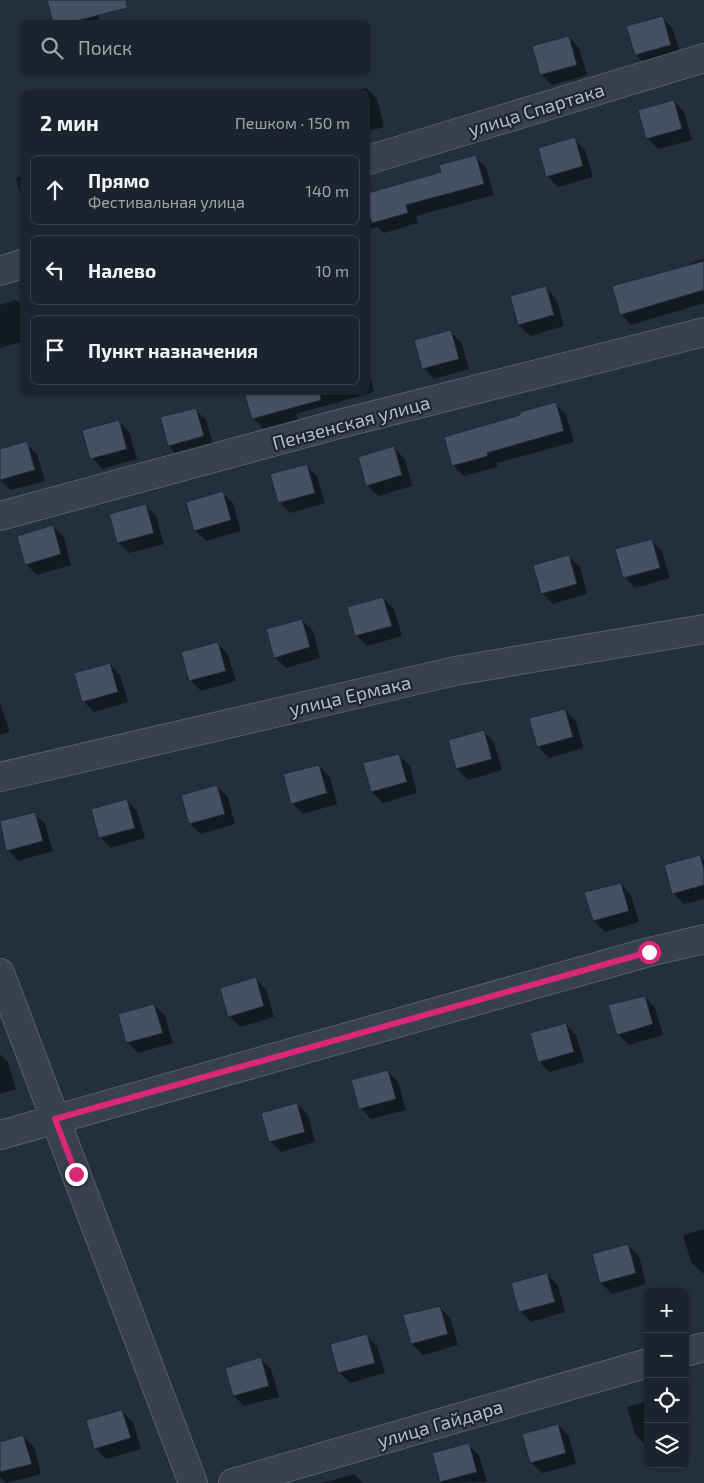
<!DOCTYPE html>
<html lang="ru">
<head>
<meta charset="utf-8">
<style>
	:root { --surface:#1b232e; --page:#242b36; --text:#f1f3f6; --muted:#a0a4aa; --line:#39404a }
	body { margin:0; font-family:"Exo 2",sans-serif; background:var(--page); color:var(--text) }
	.controls { position:absolute; right:15px; bottom:15px; display:grid; overflow:hidden; border-radius:8px; box-shadow:0 1px 4px #0004 }
	.controls button { width:45px; height:45px; display:grid; place-items:center; padding:0; border:0; border-bottom:1px solid var(--line); background:var(--surface); color:var(--text); font:25px sans-serif }
	.stop { position:absolute; width:15px; height:15px; margin:-11px; border:4px solid #db2777; border-radius:50%; background:#fff }
	.stop.end { background:#db2777; border-color:#fff; box-shadow:0 1px 5px #0008 }
	.list { margin:0; padding:0; list-style:none }
	h2 { display:flex; justify-content:space-between; align-items:center; height:65px; margin:0; padding:0 20px; font-size:21px }
	h2 small { font-size:16px; font-weight:400; color:var(--muted) }
	.list li { display:grid; grid-template-columns:32px 1fr auto; gap:15px; align-items:center; box-sizing:border-box; height:70px; margin:0 10px 10px; padding:0 10px; border:1px solid var(--line); border-radius:8px }
	.list b { display:block; font-size:19px; white-space:nowrap }
	.list p { margin:0; font-size:16px; white-space:nowrap; color:var(--muted) }
	.list em { font-size:16px; font-style:normal; color:var(--muted) }
	.icon { flex:none; width:28px; height:28px; fill:none; stroke:currentColor; stroke-width:2; stroke-linecap:round; stroke-linejoin:round }
	.map { position:relative; flex:none; width:704px; height:1483px; overflow:hidden }
	.search { position:absolute; background:var(--surface); box-shadow:0 1px 4px #0004; left:20px; top:20px; width:350px; height:55px; display:flex; align-items:center; gap:12px; box-sizing:border-box; padding:0 18px; border-radius:8px; color:var(--muted); font-size:19px }
	.panel { position:absolute; background:var(--surface); box-shadow:0 1px 4px #0004; left:20px; top:90px; width:350px; height:305px; border-radius:8px }
	.map>svg:first-child { display:block }
</style>
</head>
<body>
<div class="map">
<svg width="704" height="1483" viewBox="0 0 704 1483">
	<rect width="100%" height="100%" fill="#242f3e"/>
	<path fill="#0007" d="M48 0H93L100 22H55Z
		M663 18 673 29 681 56 646 65 636 55Z
		M569 37 579 48 587 75 552 85 541 74Z
		M366 88 377 99 384 127 368 131V92H351Z
		M674 101 684 112 692 140 658 149 647 138Z
		M574 139 585 150 593 177 558 187 548 176Z
		M475 157 486 167 494 195 416 216 418 223 384 233 377 227 368 229V194L443 173Z
		M22 176V201L16 178Z
		M704 259V303L631 325 621 314 691 265 690 263Z
		M546 288 556 299 564 326 530 336 519 325Z
		M16 300 22 306V342L0 348V305Z
		M450 331 461 342 469 369 434 379 424 368Z
		M368 369 374 392 296 414 298 420 264 429 253 418 246 392H368Z
		M555 404 566 414 574 442 497 463 498 467 464 476 453 466 522 416Z
		M195 409 206 420 214 447 179 457 169 446Z
		M119 421 129 432 137 459 102 469 92 458Z
		M26 443 37 454 45 481 10 490 0 480V450Z
		M394 448 405 459 412 486 378 496 367 485Z
		M306 466 317 476 325 503 290 513 280 503Z
		M222 493 233 503 241 531 206 541 195 530Z
		M145 505 156 516 164 544 129 553 118 542Z
		M53 527 64 537 71 565 37 575 26 564Z
		M651 540 662 551 670 578 635 588 625 577Z
		M569 557 580 567 587 594 553 604 542 593Z
		M383 598 394 609 402 636 367 646 356 635Z
		M302 620 313 631 320 658 286 668 275 657Z
		M217 643 228 654 236 681 201 691 190 680Z
		M110 665 120 675 128 702 94 712 83 701Z
		M0 703 10 732 0 735Z
		M565 710 576 721 583 748 549 758 538 747 530 719Z
		M484 732 494 742 502 770 468 780 457 769 449 741Z
		M399 755 410 766 417 793 383 803 372 792 365 764Z
		M319 766 330 777 337 804 303 814 292 803Z
		M217 787 228 797 235 824 201 834 190 824Z
		M127 801 137 811 145 838 111 848 100 837Z
		M34 813 45 824 53 851 18 861 8 850 0 823Z
		M700 856 704 861V899L684 904 673 893Z
		M621 884 631 895 639 922 605 932 594 921 586 893Z
		M256 979 266 990 274 1017 240 1027 229 1016Z
		M645 997 655 1008 663 1035 629 1045 618 1034Z
		M154 1005 165 1016 173 1043 138 1053 127 1042Z
		M565 1024 576 1035 584 1062 549 1072 539 1061Z
		M0 1054 8 1062 16 1089 0 1094Z
		M387 1071 398 1082 406 1110 371 1119 361 1108Z
		M297 1104 308 1115 315 1142 281 1152 270 1141Z
		M704 1229V1273H702L691 1262 683 1235Z
		M628 1246 639 1256 646 1284 612 1294 601 1283 593 1255Z
		M547 1274 558 1285 565 1312 531 1322 520 1311Z
		M439 1307 450 1318 458 1345 423 1355 412 1344 405 1316Z
		M366 1336 377 1346 385 1373 350 1383 339 1372Z
		M260 1359 271 1369 279 1397 244 1406 234 1396Z
		M648 1401V1444L645 1445 635 1434 627 1407Z
		M122 1411 133 1422 141 1449 106 1459 95 1448Z
		M558 1425 569 1436 576 1464 542 1473 531 1463Z
		M23 1436 34 1447 41 1474 6 1483 0 1477V1443Z
		M468 1445 479 1455 487 1482 443 1483 441 1481Z
		M354 1474 363 1483H322Z"/>
	<path fill="#455162" stroke="#1f2835" d="M47 0H126L127 8 72 22H53Z
		M663 16 671 45 635 55 626 26Z
		M569 36 577 65 540 75 532 46Z
		M674 100 682 129 646 139 638 110Z
		M575 137 583 166 546 177 538 148Z
		M476 155 484 184 406 205 408 213 372 223 369 215 368 216V193L441 172 439 165Z
		M704 261V290L620 315 612 286Z
		M546 286 554 315 518 325 510 296Z
		M451 330 459 359 422 369 414 340Z
		M244 392H320L321 400 252 419Z
		M556 402 564 431 487 453 488 456 452 466 444 437 520 415V412Z
		M196 408 204 436 168 446 160 417Z
		M119 420 127 449 90 459 82 430Z
		M27 441 35 470 0 480V449Z
		M394 446 402 475 366 486 358 457Z
		M307 464 315 493 278 503 270 474Z
		M223 491 231 520 194 531 186 502Z
		M146 504 154 533 117 543 109 514Z
		M53 525 61 554 25 565 17 536Z
		M652 539 660 568 623 578 615 549Z
		M569 555 577 584 541 594 533 565Z
		M383 597 392 626 355 636 347 607Z
		M302 619 310 647 274 658 266 629Z
		M218 642 226 671 189 681 181 652Z
		M110 663 118 692 82 702 74 673Z
		M565 709 573 737 537 747 529 718Z
		M484 730 492 759 456 769 448 740Z
		M399 754 407 782 371 792 363 763Z
		M319 765 327 793 291 804 283 774Z
		M217 785 225 814 189 824 181 795Z
		M127 799 135 828 99 838 91 809Z
		M35 812 43 841 6 851 0 821Z
		M700 855 704 869V885L672 894 664 865Z
		M621 883 629 911 593 921 584 892Z
		M256 977 264 1006 228 1017 220 988Z
		M645 996 653 1024 617 1035 608 1005Z
		M154 1004 163 1033 126 1043 118 1014Z
		M566 1023 574 1052 538 1062 530 1033Z
		M388 1070 396 1099 359 1109 351 1080Z
		M297 1103 305 1132 269 1142 261 1113Z
		M628 1244 636 1273 600 1283 592 1254Z
		M547 1273 555 1302 519 1312 511 1283Z
		M440 1306 448 1334 411 1344 403 1315Z
		M367 1334 375 1363 338 1373 330 1344Z
		M261 1357 269 1386 233 1396 225 1368Z
		M122 1410 131 1438 94 1449 86 1420Z
		M558 1424 566 1453 530 1463 522 1434Z
		M23 1435 32 1464 0 1472V1442Z
		M469 1443 477 1472 440 1482 432 1453Z"/>
	<g fill="none" stroke-linecap="round" stroke-linejoin="round">
		<defs>
			<path id="street" d="M368 160 704 58
				M0 271 22 264
				M0 516 335 425 704 332
				M0 777 455 671 704 629
				M0 973 193 1483
				M0 1135 649 952 704 939
				M685 1352 704 1347
				M233 1483 648 1363"/>
		</defs>
		<use href="#street" stroke="#565f6c" stroke-width="30"/>
		<use href="#street" stroke="#38414e" stroke-width="28"/>
	</g>
	<g fill="none" stroke-linecap="round" stroke-linejoin="round">
		<path stroke="#db2777" stroke-width="6" d="M76 1174 55 1119 649 952"/>
	</g>
	<g text-anchor="middle" dominant-baseline="central" stroke-width="4.5" stroke-linejoin="round" paint-order="stroke">
		<g font-size="19" fill="#b4bcc9" stroke="#1d2633">
			<text transform="translate(536 109) rotate(-17)">улица Спартака</text>
			<text transform="translate(351 422) rotate(-15)">Пензенская улица</text>
			<text transform="translate(350 695) rotate(-13)">улица Ермака</text>
			<text transform="translate(440 1423) rotate(-16)">улица Гайдара</text>
		</g>
	</g>
</svg>
<div class="controls">
<button>+</button>
<button>−</button>
<button><svg class="icon" aria-label="locate" viewBox="0 0 24 24"><circle cx="12" cy="12" r="6"/><path d="M12 2v4M12 18v4M2 12h4M18 12h4"/></svg></button>
<button><svg class="icon" aria-label="layers" viewBox="0 0 24 24"><path d="M12 4l9 5-9 5-9-5zM3 14l9 5 9-5"/></svg></button>
</div>
<div class="stop" style="left:649px;top:952px"></div>
<div class="stop end" style="left:76px;top:1174px"></div>
<div class="search"><svg class="icon" aria-label="search" viewBox="0 0 24 24"><circle cx="10" cy="10" r="6"/><path d="M15 15l6 6"/></svg>Поиск</div>
<section class="panel">
<h2>2 мин<small>Пешком · 150 m</small></h2>
<ul class="list">
<li><svg class="icon" aria-label="ahead" viewBox="0 0 24 24"><path d="M12 20V5M6 11l6-6 6 6"/></svg><div><b>Прямо</b><p>Фестивальная улица</p></div><em>140 m</em></li>
<li><svg class="icon" aria-label="left" viewBox="0 0 24 24"><path d="M17 20v-9H6M10 6l-5 5 5 5"/></svg><div><b>Налево</b></div><em>10 m</em></li>
<li><svg class="icon" aria-label="arrive" viewBox="0 0 24 24"><path d="M6 21V4h12l-3 4 3 4H6"/></svg><div><b>Пункт назначения</b></div></li>
</ul>
</section>
</div>
</body>
</html>
